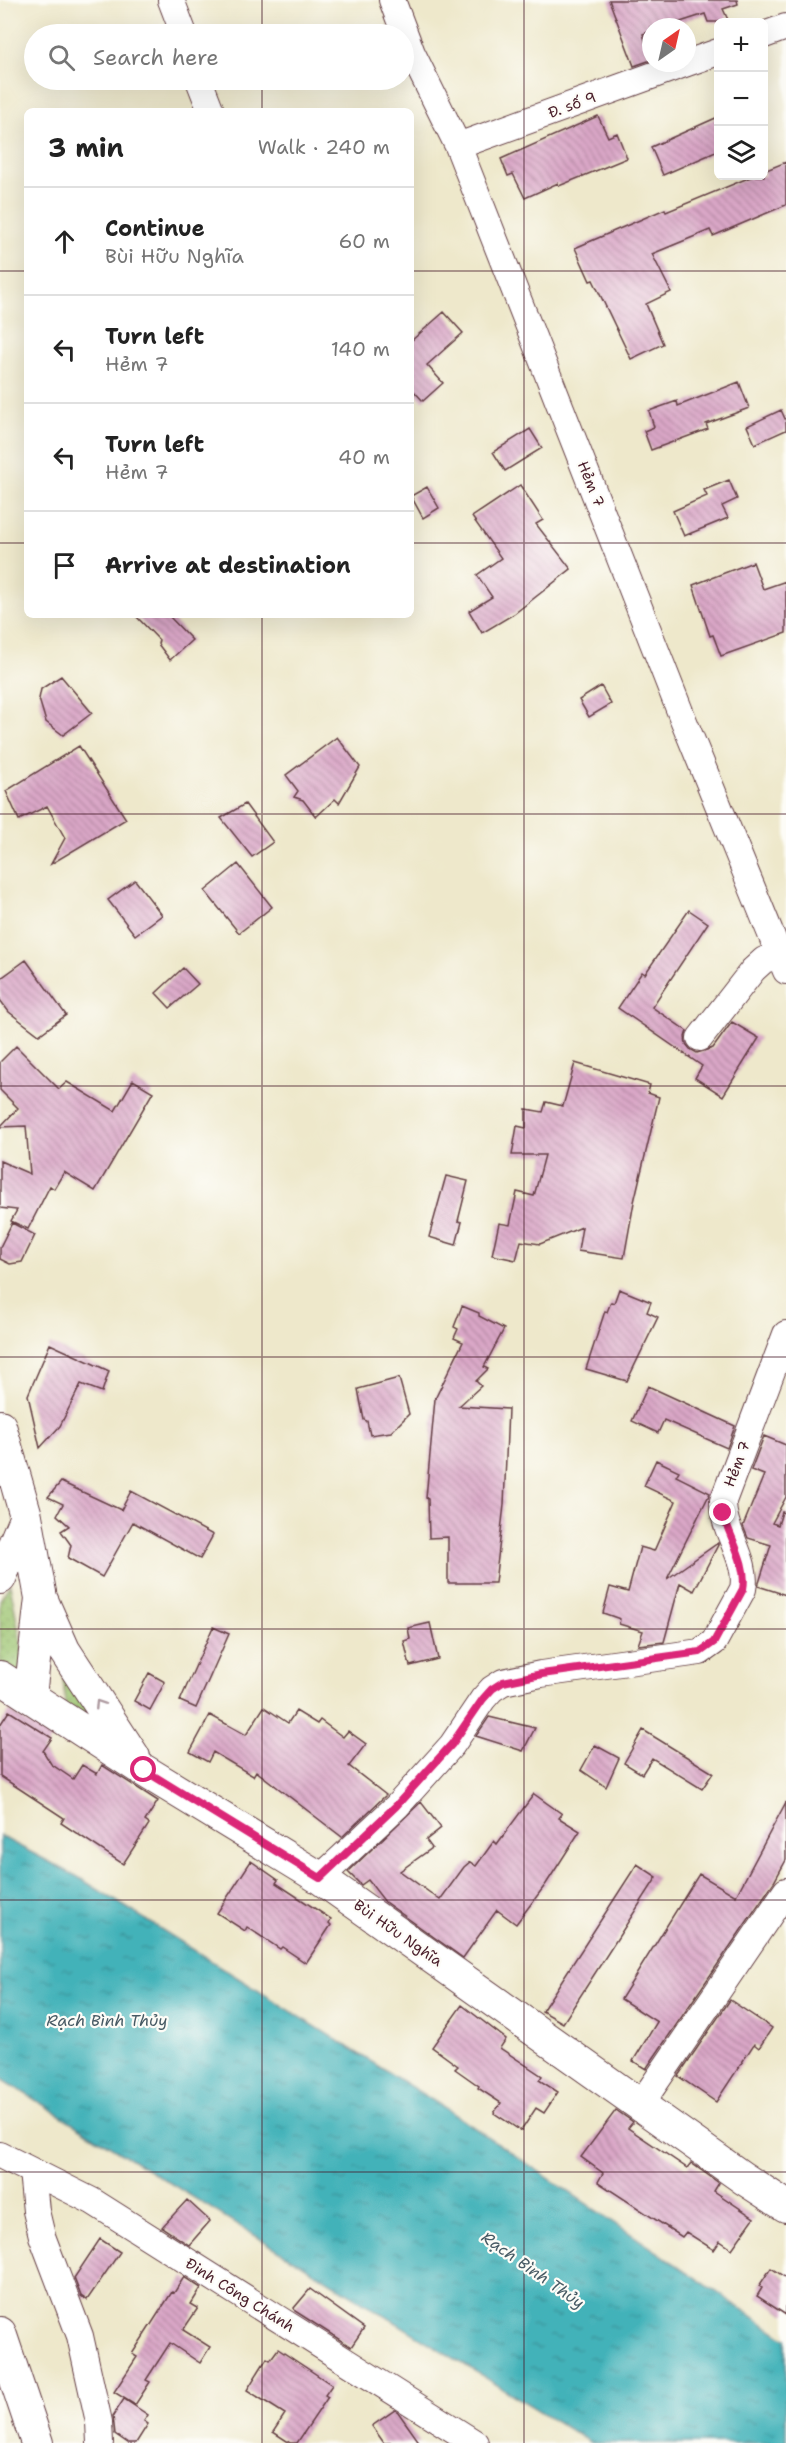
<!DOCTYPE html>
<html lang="en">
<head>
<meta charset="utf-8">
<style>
	:root { --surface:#fff; --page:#f6f6f6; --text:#222; --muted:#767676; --line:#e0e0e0 }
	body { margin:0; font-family:"Shantell Sans",sans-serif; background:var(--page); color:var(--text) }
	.controls { position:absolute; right:18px; top:18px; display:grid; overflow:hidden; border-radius:9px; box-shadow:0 6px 24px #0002 }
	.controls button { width:54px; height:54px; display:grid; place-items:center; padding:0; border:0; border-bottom:2px solid var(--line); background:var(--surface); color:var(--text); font:30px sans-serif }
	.compass { position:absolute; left:642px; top:18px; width:54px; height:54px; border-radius:50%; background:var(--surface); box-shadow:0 6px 24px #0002; rotate:34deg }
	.stop { position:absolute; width:18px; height:18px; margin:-14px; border:4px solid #db2777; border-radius:50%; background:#fff }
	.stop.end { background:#db2777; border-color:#fff; box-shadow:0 2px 6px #0008 }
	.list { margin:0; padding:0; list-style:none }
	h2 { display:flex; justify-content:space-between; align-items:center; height:78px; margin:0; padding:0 24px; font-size:26px }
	h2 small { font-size:20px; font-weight:400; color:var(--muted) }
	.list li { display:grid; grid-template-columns:39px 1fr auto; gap:18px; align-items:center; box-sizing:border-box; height:108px; padding:0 24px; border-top:2px solid var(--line) }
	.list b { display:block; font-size:22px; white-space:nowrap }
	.list p { margin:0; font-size:20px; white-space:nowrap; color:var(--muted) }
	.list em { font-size:20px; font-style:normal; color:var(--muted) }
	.icon { flex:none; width:33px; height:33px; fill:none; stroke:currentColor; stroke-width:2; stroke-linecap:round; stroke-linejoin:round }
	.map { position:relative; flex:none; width:786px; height:2443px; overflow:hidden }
	.search { position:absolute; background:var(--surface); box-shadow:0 6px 24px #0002; left:24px; top:24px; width:390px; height:66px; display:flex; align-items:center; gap:15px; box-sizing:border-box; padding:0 21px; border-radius:33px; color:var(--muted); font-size:22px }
	.panel { position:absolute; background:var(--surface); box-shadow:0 6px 24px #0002; left:24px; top:108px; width:390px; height:510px; border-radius:9px }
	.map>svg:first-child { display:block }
</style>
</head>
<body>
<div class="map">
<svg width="786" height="2443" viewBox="0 0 786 2443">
	<defs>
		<pattern id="grass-dots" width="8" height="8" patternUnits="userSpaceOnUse" patternTransform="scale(1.5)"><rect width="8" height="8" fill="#9cc470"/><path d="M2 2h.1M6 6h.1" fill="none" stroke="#819f5c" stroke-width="1.8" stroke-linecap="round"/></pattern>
		<pattern id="water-ripples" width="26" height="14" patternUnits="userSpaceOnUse" patternTransform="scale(1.5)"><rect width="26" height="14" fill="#42b2b9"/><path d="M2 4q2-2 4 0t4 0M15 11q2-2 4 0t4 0" fill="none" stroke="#399097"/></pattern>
		<pattern id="building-back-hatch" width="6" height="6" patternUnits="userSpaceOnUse" patternTransform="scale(1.5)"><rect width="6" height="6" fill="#daa7c7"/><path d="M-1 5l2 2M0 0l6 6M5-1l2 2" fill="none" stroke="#b387a2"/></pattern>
	</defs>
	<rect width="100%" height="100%" fill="#fdfcf7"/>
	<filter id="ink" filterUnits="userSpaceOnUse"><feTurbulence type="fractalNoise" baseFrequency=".0167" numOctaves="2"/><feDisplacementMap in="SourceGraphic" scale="12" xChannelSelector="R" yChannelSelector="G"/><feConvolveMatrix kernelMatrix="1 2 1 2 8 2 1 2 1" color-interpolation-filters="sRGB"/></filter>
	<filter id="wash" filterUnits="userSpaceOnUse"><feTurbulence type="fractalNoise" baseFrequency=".008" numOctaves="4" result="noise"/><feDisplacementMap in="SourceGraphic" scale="24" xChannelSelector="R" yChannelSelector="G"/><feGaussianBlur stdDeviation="1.35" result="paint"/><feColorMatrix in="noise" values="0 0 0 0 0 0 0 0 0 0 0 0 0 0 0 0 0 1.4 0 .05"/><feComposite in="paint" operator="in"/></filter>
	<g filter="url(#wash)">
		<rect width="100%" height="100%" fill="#eee8cb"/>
		<path fill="url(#grass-dots)" stroke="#73724e" stroke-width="1.5" d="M10 1584 26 1670 18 1673 0 1662V1600Z
			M62 1663 107 1734 65 1705Z"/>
		<path fill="url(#water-ripples)" stroke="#466872" stroke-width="1.5" d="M0 1836 78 1877 451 2112 786 2339V2443H591L0 2078Z"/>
		<g id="blocks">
			<path fill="url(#building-back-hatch)" d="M609 0H737L738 4 723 9 729 22H708L705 14 665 27H651V31L643 34 651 60 634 66Z
				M598 116 608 137 617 133 627 158 559 186 558 183 525 198 513 174 508 176 501 159Z
				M718 117V151L663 175 651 147Z
				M786 162V205L713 236 710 230 652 254 671 292 646 304 663 344 631 359 593 280 590 281 575 248 665 209 666 212 753 176H764V171Z
				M444 312 463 333 427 365 443 383 423 401 411 388V341Z
				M739 382 749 408 706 424 708 429 651 450 644 431 654 427 649 411 677 401 678 406Z
				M781 410 786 421V430L755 444 747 426Z
				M530 429 542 448 505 471 493 452Z
				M729 480 737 499 722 506 728 518 684 536 673 511 707 496 704 490Z
				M520 485 543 520 536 524 571 569 514 614 482 633 469 611 492 597 477 575 501 558 472 517Z
				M427 487 439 508 423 518 411 496Z
				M753 562 763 589 786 581V633L721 656 713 635 710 636 693 585Z
				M135 615H168L192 640 170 660 158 644 159 640Z
				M61 676 92 713 63 735 46 722 39 699 41 689Z
				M601 686 611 704 589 717 579 700Z
				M337 737 360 767 339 803 335 799 316 817 303 800 294 797 298 791 286 775Z
				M79 746 126 819 51 864 65 838 47 806 19 820 6 791Z
				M245 804 273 842 252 857 221 818Z
				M238 864 272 907 239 933 205 891Z
				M135 880 162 915 135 935 108 900Z
				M689 910 708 923 652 1007 687 1031 685 1037 686 1044 690 1049 697 1053 713 1048 732 1022 759 1038 723 1096 695 1078 702 1066 618 1008 642 972 645 974Z
				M26 960 66 1015 39 1035 9 1012 0 1000V979Z
				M183 968 198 984 170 1008 156 993Z
				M16 1046 59 1089 67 1082 115 1111 133 1080 153 1092 95 1191 64 1172 54 1189 50 1186 28 1229 11 1221 17 1210 0 1208V1161L30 1174 26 1126 0 1127 18 1108 0 1090V1062Z
				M575 1063 650 1085 648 1093 659 1097 634 1202 624 1258 578 1251 582 1227 540 1244 521 1241 516 1260 492 1255 499 1223 510 1225 517 1192 534 1196 545 1155H512L517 1126 526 1128V1109L543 1112 546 1102 563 1106Z
				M446 1176 468 1181 458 1221 462 1222 456 1245 429 1237Z
				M12 1223 35 1235 22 1262 10 1264 0 1259V1247Z
				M619 1289 651 1302 647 1312 658 1317 627 1381 586 1369 605 1311 607 1312 611 1302 614 1303Z
				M462 1306 479 1313V1316L504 1329 484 1367 488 1369 476 1381 481 1386 459 1406 508 1409 504 1505 495 1583H448V1537L429 1538 428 1499 426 1498 435 1399 463 1342 454 1338 458 1329 454 1327Z
				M50 1344 109 1371 102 1392 81 1384 60 1426 40 1448 28 1395Z
				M399 1378 409 1414 391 1432 370 1435 367 1421 364 1420 358 1389Z
				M648 1386 735 1426 727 1448 664 1420 658 1433 632 1421Z
				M764 1436 786 1445V1497L772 1523 778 1525 782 1512 786 1513V1595L758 1586 771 1545 748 1538 743 1526 764 1475 751 1470Z
				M656 1460 679 1471 676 1476 710 1493 667 1579 718 1543V1545L694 1591 680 1583 664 1642 638 1645 643 1631 619 1624 620 1619 603 1613 610 1587 628 1592 640 1547 654 1551 676 1501 644 1486Z
				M61 1482 121 1510 131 1491 213 1535 200 1559 133 1522 102 1577 68 1558 71 1545 61 1531 69 1526 57 1515 63 1504 48 1497Z
				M430 1623 438 1659 410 1666 404 1641 410 1639 408 1628Z
				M213 1627 229 1634 196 1708 180 1701Z
				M149 1673 165 1682 150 1710 134 1701Z
				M264 1707 288 1723 296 1711 317 1724 320 1720 343 1737 348 1731 366 1744 349 1766 386 1795 342 1837 256 1771 253 1776 213 1752 208 1762 190 1752 210 1715 246 1735Z
				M9 1711 52 1738 43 1751 51 1764 73 1779 82 1765 97 1774 102 1765 158 1801 145 1821 149 1824 123 1864 61 1823 64 1818 0 1776V1725Z
				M489 1717 535 1728 523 1751 476 1736Z
				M643 1730 713 1773 702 1789 652 1758 642 1774 624 1763Z
				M595 1745 619 1758 606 1787 581 1770Z
				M534 1794 562 1814 559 1818 580 1831 546 1884 516 1924 497 1910 463 1958 385 1902 368 1880 361 1885 348 1872 421 1802 441 1828 426 1840 432 1848 400 1871 440 1900 464 1867 470 1862 476 1866 494 1841 497 1844Z
				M786 1802V1860L774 1882 646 2069 633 2061 657 2022 621 1999 699 1874 736 1896Z
				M251 1861 278 1880 276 1883 331 1919 329 1923 331 1925 306 1963 282 1947 280 1949 247 1927 245 1931 217 1913Z
				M637 1864 657 1877 563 2023 542 2011Z
				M730 2000 772 2028 759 2048 754 2044 716 2102 678 2076Z
				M462 2005 506 2039 500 2048 542 2076 539 2080 558 2092 544 2113 536 2108 521 2131 494 2113 501 2103 478 2088 479 2086 455 2069 458 2066 432 2047Z
				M616 2110 633 2122 628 2128 687 2168 691 2163 719 2183 714 2191 754 2218 732 2249 720 2241 714 2250 686 2232 682 2237 598 2182 603 2173 581 2157Z
				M187 2200 210 2221 189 2245 162 2227Z
				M100 2239 120 2252 87 2300 81 2296 74 2278Z
				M771 2268 786 2278V2315L757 2296 762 2288 759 2286Z
				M184 2277 201 2288 191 2304 198 2308 183 2330 210 2347 200 2363 170 2343 146 2380 150 2382 135 2405 114 2392 137 2357 132 2354 172 2292 174 2293Z
				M310 2289 364 2328 351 2347 295 2311 294 2308Z
				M278 2349 332 2385 325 2395 328 2397 297 2443H290L273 2432 285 2414 247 2390 267 2358 270 2360Z
				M124 2399 148 2415 144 2421 148 2424 136 2443H128L115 2434 113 2416Z
				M395 2410 398 2412 420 2443H384L372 2426Z"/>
		</g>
	</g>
	<g filter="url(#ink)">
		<use href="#blocks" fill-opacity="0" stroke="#633d43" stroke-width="1.5"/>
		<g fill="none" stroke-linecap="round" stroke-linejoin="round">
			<defs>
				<path id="minor" d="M171 0 184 34
					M392 0 412 53 458 146 681 714 786 971
					M764 35 786 27
					M687 63 718 52
					M199 80 211 111
					M458 146 687 63
					M700 1038 753 970 764 960 780 955
					M320 1878 397 1806 452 1745 483 1699 492 1689 503 1682 541 1674 700 1652 714 1642 743 1589C749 1559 722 1532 723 1501L786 1334
					M640 2105 786 1891
					M0 2155 92 2201 475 2443
					M32 2171 36 2211 42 2236 80 2336 99 2422 100 2443"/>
				<path id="major" d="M0 1426 26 1516 41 1598 30 1696
					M0 1578 26 1516
					M41 1598 64 1650 134 1757
					M0 1677 143 1770 320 1878 743 2178 786 2206
					M0 2333 37 2443"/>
			</defs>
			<use href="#minor" stroke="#633d43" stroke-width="28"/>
			<use href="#major" stroke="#633d43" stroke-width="34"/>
			<use href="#minor" stroke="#fff" stroke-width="26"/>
			<use href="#major" stroke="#fff" stroke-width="32"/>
		</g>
		<defs><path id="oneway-chevron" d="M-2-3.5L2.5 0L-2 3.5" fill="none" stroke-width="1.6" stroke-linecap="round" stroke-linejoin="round" transform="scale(1.5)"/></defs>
		<use stroke="#ae9aa0" href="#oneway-chevron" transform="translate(99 1704) rotate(-123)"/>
	</g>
	<g fill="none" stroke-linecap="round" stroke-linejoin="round" filter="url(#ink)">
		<path stroke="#db2777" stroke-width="8" d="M144 1770 320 1878 396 1806 452 1744 483 1699 492 1689 503 1682 542 1674 700 1652 714 1642 743 1589C748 1564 729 1537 723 1513"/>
	</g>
	<path fill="none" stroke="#4a1f2b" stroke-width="1.5" stroke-opacity="0.55" d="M262 0V34M524 0V2443M262 80V111M0 271H27M411 271H786M0 543H27M411 543H786M262 615V2443M0 814H786M0 1086H786M0 1357H786M0 1629H786M0 1900H786M0 2172H786"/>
	<g text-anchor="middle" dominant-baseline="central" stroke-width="4.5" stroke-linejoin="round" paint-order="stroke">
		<g font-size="15" fill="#4a1f2b" stroke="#fdfcf7">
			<text transform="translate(572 105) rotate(-20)">Đ. số 9</text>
			<text transform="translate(591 484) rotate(68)">Hẻm 7</text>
			<text transform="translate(737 1464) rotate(-69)">Hẻm 7</text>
			<text transform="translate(398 1933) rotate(35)">Bùi Hữu Nghĩa</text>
			<text transform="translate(240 2295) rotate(32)">Đinh Công Chánh</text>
		</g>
		<g font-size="16" font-style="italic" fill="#475a64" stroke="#fdfcf7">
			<text x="107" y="2020">Rạch Bình Thủy</text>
			<text transform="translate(533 2270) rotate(35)">Rạch Bình Thủy</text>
		</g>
	</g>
</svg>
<div class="controls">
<button>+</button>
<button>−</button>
<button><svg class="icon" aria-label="layers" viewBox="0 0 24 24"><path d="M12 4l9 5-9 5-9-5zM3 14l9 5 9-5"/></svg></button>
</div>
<svg class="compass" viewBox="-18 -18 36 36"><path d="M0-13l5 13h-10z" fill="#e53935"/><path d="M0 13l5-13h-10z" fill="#767676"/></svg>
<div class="stop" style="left:144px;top:1770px"></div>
<div class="stop end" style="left:723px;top:1513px"></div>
<div class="search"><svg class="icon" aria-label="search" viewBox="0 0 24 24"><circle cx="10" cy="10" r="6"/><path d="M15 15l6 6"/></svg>Search here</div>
<section class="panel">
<h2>3 min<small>Walk · 240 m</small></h2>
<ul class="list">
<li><svg class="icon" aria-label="ahead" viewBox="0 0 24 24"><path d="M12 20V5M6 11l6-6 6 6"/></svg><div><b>Continue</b><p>Bùi Hữu Nghĩa</p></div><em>60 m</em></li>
<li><svg class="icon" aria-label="left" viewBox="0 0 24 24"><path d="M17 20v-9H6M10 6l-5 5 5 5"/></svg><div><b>Turn left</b><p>Hẻm 7</p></div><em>140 m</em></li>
<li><svg class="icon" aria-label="left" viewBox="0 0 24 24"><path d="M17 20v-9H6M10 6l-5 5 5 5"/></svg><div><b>Turn left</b><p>Hẻm 7</p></div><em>40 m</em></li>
<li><svg class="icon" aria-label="arrive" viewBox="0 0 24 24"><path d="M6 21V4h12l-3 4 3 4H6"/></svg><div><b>Arrive at destination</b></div></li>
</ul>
</section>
</div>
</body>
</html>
